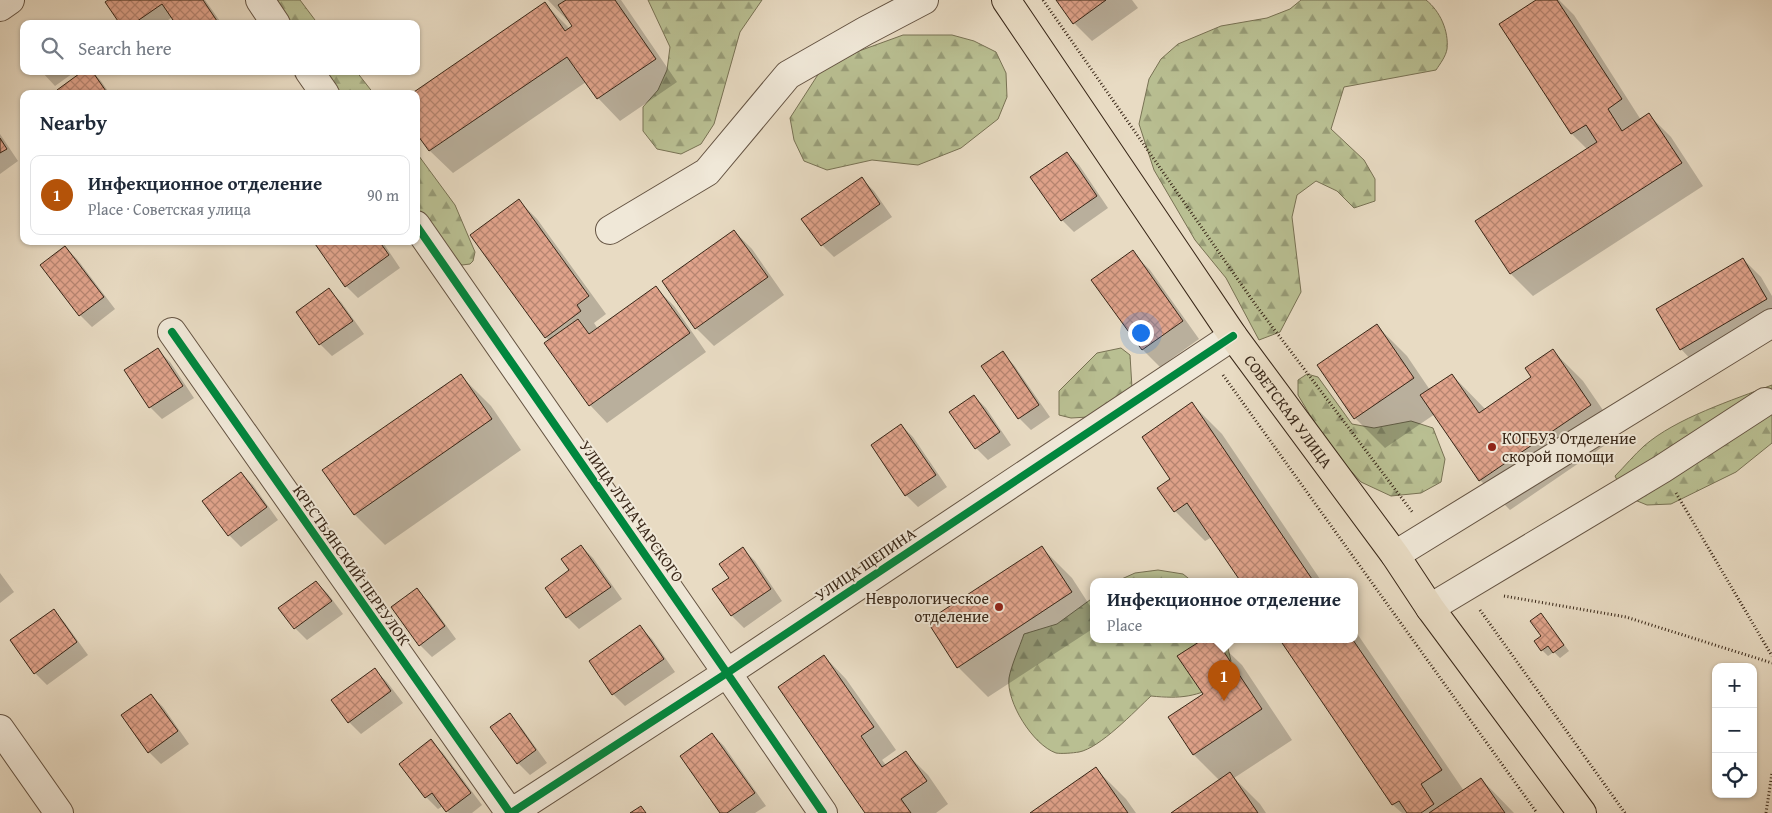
<!DOCTYPE html>
<html lang="en">
<head>
<meta charset="utf-8">
<style>
	:root { --surface:#fff; --page:#f6f6f7; --text:#1f2937; --muted:#747a83; --line:#e0e1e3; --accent:#b45309 }
	body { margin:0; font-family:"Gentium Book Plus",serif; background:var(--page); color:var(--text) }
	.controls { position:absolute; right:15px; bottom:15px; display:grid; overflow:hidden; border-radius:10px; box-shadow:0 1px 4px #0004 }
	.controls button { width:45px; height:45px; display:grid; place-items:center; padding:0; border:0; border-bottom:1px solid var(--line); background:var(--surface); color:var(--text); font:25px sans-serif }
	.you { position:absolute; left:1140px; top:332px; width:18px; height:18px; margin:-12px; border:4px solid #fff; border-radius:50%; background:#1a73e8; box-shadow:0 0 0 8px #1a73e833 }
	.badge { display:grid; place-items:center; width:32px; height:32px; border-radius:50%; background:var(--accent); color:#fff; font-size:16px; font-weight:700 }
	.pin { position:absolute; translate:-50% -41px; filter:drop-shadow(0 1px 2px #0008) }
	.pin::after { content:''; position:absolute; top:26px; width:18px; height:15px; background:inherit; clip-path:polygon(0 0,100% 0,50% 100%) }
	.popup { position:absolute; left:1090px; top:578px; width:268px; height:65px; box-sizing:border-box; display:grid; place-content:center; border-radius:10px; background:var(--surface); filter:drop-shadow(0 1px 4px #0005); font-size:16px; white-space:nowrap; color:var(--muted) }
	.popup b { font-size:19px; color:var(--text) }
	.popup::after { content:''; position:absolute; left:50%; top:100%; margin-left:-10px; border:10px solid transparent; border-top-color:var(--surface) }
	.list { margin:0; padding:0; list-style:none }
	h2 { display:flex; justify-content:space-between; align-items:center; height:65px; margin:0; padding:0 20px; font-size:21px }
	h2 small { font-size:16px; font-weight:400; color:var(--muted) }
	.list li { display:grid; grid-template-columns:32px 1fr auto; gap:15px; align-items:center; box-sizing:border-box; height:80px; margin:0 10px 10px; padding:0 10px; border:1px solid var(--line); border-radius:10px }
	.list b { display:block; font-size:19px; white-space:nowrap }
	.list p { margin:0; font-size:16px; white-space:nowrap; color:var(--muted) }
	.list em { font-size:16px; font-style:normal; color:var(--muted) }
	.icon { flex:none; width:28px; height:28px; fill:none; stroke:currentColor; stroke-width:2; stroke-linecap:round; stroke-linejoin:round }
	.map { position:relative; flex:none; width:1772px; height:813px; overflow:hidden }
	.search { position:absolute; background:var(--surface); box-shadow:0 1px 4px #0004; left:20px; top:20px; width:400px; height:55px; display:flex; align-items:center; gap:12px; box-sizing:border-box; padding:0 18px; border-radius:10px; color:var(--muted); font-size:19px }
	.panel { position:absolute; background:var(--surface); box-shadow:0 1px 4px #0004; left:20px; top:90px; width:400px; height:155px; border-radius:10px }
	.map>svg:first-child { display:block }
</style>
</head>
<body>
<div class="map">
<svg width="1772" height="813" viewBox="0 0 1772 813">
	<defs>
		<pattern id="forest-firs" width="22" height="20" patternUnits="userSpaceOnUse" patternTransform="scale(1.25)"><rect width="22" height="20" fill="#b9bf92"/><path d="M5 1l3.5 6h-7zM16 11l3.5 6h-7z" fill="#979b76"/></pattern>
		<pattern id="building-cross-hatch" width="8" height="8" patternUnits="userSpaceOnUse" patternTransform="scale(1.25)"><rect width="8" height="8" fill="#e0a38b"/><path d="M0 0l8 8M0 8l8-8" fill="none" stroke="#b78571"/></pattern>
	</defs>
	<rect width="100%" height="100%" fill="#e8dbc3"/>
	<filter id="stains"><feTurbulence type="fractalNoise" baseFrequency=".004" numOctaves="4"/><feColorMatrix values="0 0 0 0 .2 0 0 0 0 .09 0 0 0 0 .02 0 0 0 .5 -.17"/></filter>
	<radialGradient id="worn" r=".72"><stop offset=".6" stop-color="#630" stop-opacity="0"/><stop offset="1" stop-color="#630" stop-opacity=".3"/></radialGradient>
	<path fill="url(#forest-firs)" stroke="#787254" d="M274 0H300L318 24H290Z
		M648 0H762L740 32 714 124 701 144 681 154 657 149 643 131V107L658 90 667 70 670 47Z
		M1301 0H1426C1440 11 1449 31 1447 49 1446 56 1440 64 1436 70L1344 87 1331 129 1364 160 1375 179V201L1354 208 1337 191 1316 181 1297 195 1292 217 1301 292 1280 332 1259 340 1226 278 1195 240 1154 170 1139 124 1149 79 1161 59 1178 44 1221 26 1267 18 1290 9Z
		M903 35H952L974 41 996 52 1006 73 1007 97 998 119 961 148 918 165 872 160 827 170 804 161 794 140 790 118 819 73 859 51Z
		M322 71H356L374 94H337Z
		M416 152 455 205 475 252 473 261 470 264 462 265 449 256 438 243 416 211Z
		M1121 348 1130 355 1132 388 1088 417 1071 418 1059 415V391L1097 353Z
		M1307 374 1318 377 1352 424 1374 428 1411 421 1433 428 1445 459 1441 482 1421 493 1391 496 1361 482 1329 447 1298 395V380Z
		M1772 385V443L1736 472 1671 504 1647 505 1625 496 1615 476C1625 466 1634 455 1644 446 1676 418 1733 400 1772 385Z
		M1158 570 1183 574 1193 582H1115L1135 573Z
		M1094 597V640H1226L1231 661 1223 683C1196 697 1181 699 1151 696 1135 711 1100 748 1079 752 1073 753 1061 754 1056 753 1033 745 1006 702 1009 678 1011 666 1020 646 1024 634L1057 624Z"/>
	<path fill="#0003" d="M110 0H205L222 24H169L175 20 172 17 163 24H121Z
		M548 0H621L677 82 620 121 598 98 586 82 453 173 430 151 416 131 545 4 570 29 574 26 569 19 567 20Z
		M1058 0H1132L1138 8 1092 41 1074 23Z
		M1539 0H1559L1574 15 1641 120 1649 115 1671 137 1703 186 1533 296 1511 274 1587 149 1572 134 1501 24Z
		M41 71H76L55 86Z
		M92 71 101 81 110 94H61Z
		M0 134 18 161 0 174Z
		M1067 153 1079 165 1108 208 1074 232 1062 220Z
		M862 179 874 191 892 217 834 257 822 245Z
		M519 201 537 219 606 314 594 323 598 329 656 288 674 306 706 352 607 423 590 405 546 337Z
		M734 231 752 249 784 295 714 346 696 328Z
		M315 241H382L400 268 358 298 346 286Z
		M65 247 77 259 115 309 92 327 80 315Z
		M1132 252 1150 270 1199 339 1160 367 1142 349Z
		M1743 259 1761 277 1772 296V324L1698 367 1681 349Z
		M329 290 341 302 364 334 332 356 320 344 297 313Z
		M1376 325 1407 356 1430 390 1452 375 1486 410 1533 378 1553 351 1583 381 1620 435 1510 510 1480 480 1435 414 1385 448 1355 418Z
		M158 350 170 362 194 398 162 419 150 407Z
		M1002 353 1014 365 1050 417 1031 430 1019 418Z
		M461 376 491 406 521 450 385 545 354 514Z
		M974 396 986 408 1011 445 988 460 976 448 951 412Z
		M1192 404 1222 434 1322 582H1242L1212 537 1205 541 1175 511 1172 479Z
		M901 425 913 437 947 487 918 507 906 495Z
		M241 473 253 485 278 520 241 547 229 535 203 501Z
		M581 546 593 558 622 599 579 629 567 617 571 571Z
		M1042 548 1072 578 1094 612V628L988 697 958 667Z
		M743 549 755 561 782 601 744 628 732 616Z
		M0 573 14 592 0 603Z
		M316 582 328 594 343 614 307 640 295 628Z
		M417 590 429 602 456 639 432 657 420 645Z
		M53 611 65 623 88 655 47 685 35 673Z
		M1541 614 1569 651 1560 658 1554 652 1548 656 1542 650Z
		M640 627 652 639 675 672 625 706 613 694 590 662Z
		M1354 629 1464 791 1481 779 1514 813H1402L1393 805 1281 640H1354Z
		M1204 640H1216L1242 665 1292 740 1234 778 1260 804 1266 813H1173L1220 781 1194 755 1170 718 1204 694 1179 657Z
		M824 656 846 679 896 750 882 760 886 765 905 752 928 775 948 804 936 813H866Z
		M375 670 387 682 403 703 361 734 349 722Z
		M151 695 163 707 189 744 161 764 149 752 123 716Z
		M509 715 521 727 547 763 530 775 518 763Z
		M712 734 724 746 766 806 755 813H721Z
		M431 741 443 753 482 805 472 813H449L443 806 438 809 426 797 401 764Z
		M1096 769 1126 799 1136 813H1032Z"/>
	<path fill="url(#building-cross-hatch)" stroke="#382617" d="M108 0H203L219 24H167L173 20 162 4 133 24H120L105 2Z
		M566 0H615L656 59 597 99 567 57 429 151 416 133V94H411L545 2 565 31 572 26 558 5Z
		M1056 0H1106L1073 24Z
		M1536 0H1557L1622 99 1608 109 1622 131 1649 113 1682 163 1510 274 1475 221 1597 142 1586 125 1571 134 1499 24Z
		M83 71H92L108 94H60L57 90Z
		M0 138 7 149 0 153Z
		M1067 152 1097 196 1061 221 1030 177Z
		M862 177 880 204 821 246 801 219Z
		M519 199 589 296 577 305 581 311 545 338 470 235Z
		M734 230 768 277 695 329 662 281Z
		M313 241H379L389 255 345 287Z
		M65 246 104 297 79 316 40 265Z
		M1133 250 1183 321 1142 350 1091 280Z
		M1743 258 1767 299 1680 350 1656 309Z
		M656 286 690 333 589 406 544 343 578 319 589 334Z
		M329 288 353 321 319 345 296 312Z
		M1377 324 1414 378 1354 419 1317 365Z
		M158 348 183 386 149 408 124 370Z
		M1553 349 1591 405 1479 481 1420 395 1452 374 1479 413 1531 377 1525 368Z
		M1003 351 1039 405 1018 419 981 366Z
		M461 374 492 419 354 515 322 470Z
		M974 395 1000 432 975 449 949 412Z
		M1192 402 1314 582H1241L1187 503 1174 512 1157 488 1170 479 1142 437Z
		M901 424 936 475 905 496 871 445Z
		M241 472 267 507 228 536 202 501Z
		M581 545 611 587 566 618 545 588 569 570 561 559Z
		M1042 546 1072 592 957 668 927 621Z
		M743 547 771 589 731 616 712 589 729 578 719 564Z
		M316 581 332 601 294 629 278 608Z
		M417 588 445 626 419 646 391 607Z
		M54 609 77 642 34 674 10 640Z
		M1541 613 1564 645 1553 653 1548 646 1541 651 1534 641 1541 636 1530 621Z
		M640 625 664 659 612 695 589 661Z
		M1202 640H1216L1262 709 1193 755 1168 717 1203 694 1177 656Z
		M1280 640H1353L1442 770 1421 784 1434 804 1421 813H1407L1399 801 1392 805Z
		M824 655 874 727 861 736 882 767 906 751 927 781 901 799 911 813H865L778 687Z
		M375 668 391 691 348 723 331 700Z
		M151 694 178 731 148 753 121 715Z
		M510 713 536 750 517 764 490 727Z
		M712 733 755 793 727 813H720L680 756Z
		M431 739 471 793 446 812 432 793 425 798 399 764Z
		M1096 767 1128 813H1030Z
		M1230 772 1258 813H1171Z
		M1481 778 1505 813H1429Z
		M641 806 646 813H630Z"/>
	<g fill="none" stroke-linecap="round" stroke-linejoin="round">
		<defs>
			<path id="minor" d="M260 0 276 24
				M0 7 10 0
				M309 71 325 94
				M416 225 727 673 823 813
				M610 230 707 172 788 75 865 31 924 0
				M172 332 510 813
				M1395 555 1772 323
				M1430 608 1662 469 1765 402
				M0 729 59 813
				M511 813 727 673 1233 336"/>
			<g id="major">
				<path id="s1" d="M1006 0 1233 336 1395 555 1430 608 1582 813"/>
			</g>
		</defs>
		<use href="#minor" stroke="#645342" stroke-width="30"/>
		<use href="#major" stroke="#382617" stroke-width="30"/>
		<path stroke="#382617" stroke-width="3" stroke-dasharray="1 2.5" stroke-linecap="butt" d="M1043 0 1255 304 1413 513
			M1223 375 1537 813
			M1676 493 1772 656
			M1504 596 1626 617 1772 663
			M1480 610 1625 813
			M1766 813 1772 773"/>
		<use href="#minor" stroke="#f0e8d8" stroke-width="28"/>
		<use href="#major" stroke="#e8dbc3" stroke-width="28"/>
		<defs>
			<path id="cycleway" d="M416 225 727 673 823 813
				M172 332 510 813
				M511 813 727 673 1233 336"/>
		</defs>
		<use href="#cycleway" stroke="#f0e8d8" stroke-width="11"/>
		<use href="#cycleway" stroke="#00873e" stroke-width="8"/>
	</g>
	<g fill="#8f2418" stroke="#f0e8d8" stroke-width="2">
		<circle cx="1492" cy="447" r="5"/>
		<circle cx="999" cy="607" r="5"/>
	</g>
	<g text-anchor="middle" dominant-baseline="central" stroke-width="4" stroke-linejoin="round" paint-order="stroke">
		<g font-size="16" fill="#382617" stroke="#f0e8d8">
			<text stroke="none"><textPath href="#s1" startOffset="499">СОВЕТСКАЯ УЛИЦА</textPath></text>
			<text transform="translate(632 511) rotate(55)">УЛИЦА ЛУНАЧАРСКОГО</text>
			<text transform="translate(865 564) rotate(-34)">УЛИЦА ЩЕПИНА</text>
			<text transform="translate(352 565) rotate(55)">КРЕСТЬЯНСКИЙ ПЕРЕУЛОК</text>
		</g>
		<g font-size="16" fill="#382617" stroke="#f0e8d8" text-anchor="start">
			<text x="1502" y="438">КОГБУЗ Отделение<tspan x="1502" dy="18">скорой помощи</tspan></text>
			<text x="989" y="598" text-anchor="end">Неврологическое<tspan x="989" dy="18">отделение</tspan></text>
		</g>
	</g>
	<rect width="100%" height="100%" filter="url(#stains)"/>
	<rect width="100%" height="100%" fill="url(#worn)"/>
</svg>
<div class="controls">
<button>+</button>
<button>−</button>
<button><svg class="icon" aria-label="locate" viewBox="0 0 24 24"><circle cx="12" cy="12" r="6"/><path d="M12 2v4M12 18v4M2 12h4M18 12h4"/></svg></button>
</div>
<div class="you"></div>
<div class="pin badge" style="left:1224px;top:701px">1</div>
<div class="popup"><b>Инфекционное отделение</b>Place</div>
<div class="search"><svg class="icon" aria-label="search" viewBox="0 0 24 24"><circle cx="10" cy="10" r="6"/><path d="M15 15l6 6"/></svg>Search here</div>
<section class="panel">
<h2>Nearby<small></small></h2>
<ul class="list">
<li><span class="badge">1</span><div><b>Инфекционное отделение</b><p>Place · Советская улица</p></div><em>90 m</em></li>
</ul>
</section>
</div>
</body>
</html>
